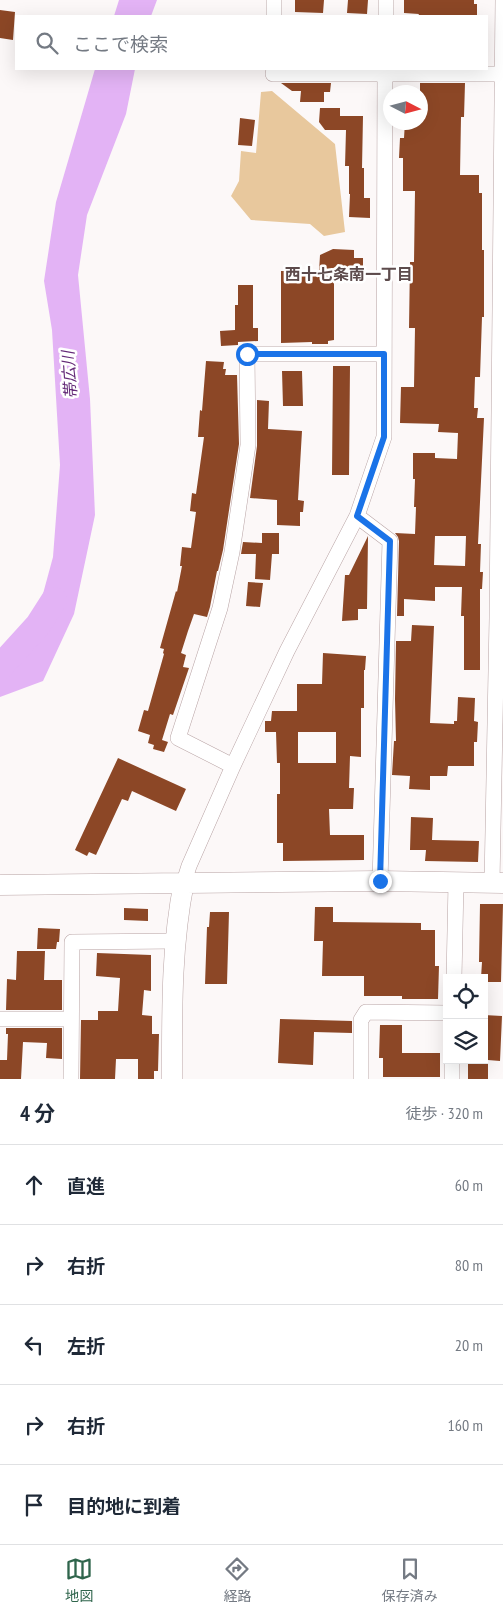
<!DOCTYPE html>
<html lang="ja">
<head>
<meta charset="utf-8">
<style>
	:root { --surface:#fff; --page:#f6f6f7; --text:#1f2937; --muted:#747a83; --line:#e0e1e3; --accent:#2f654c }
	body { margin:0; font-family:"PT Sans Narrow","Noto Sans JP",sans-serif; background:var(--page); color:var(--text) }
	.controls { position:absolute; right:15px; bottom:15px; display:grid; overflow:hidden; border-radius:0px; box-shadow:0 5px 20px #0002 }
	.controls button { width:45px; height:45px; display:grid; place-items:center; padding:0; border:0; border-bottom:1px solid var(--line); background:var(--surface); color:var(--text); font:25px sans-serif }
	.compass { position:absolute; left:383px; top:85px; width:45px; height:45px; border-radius:50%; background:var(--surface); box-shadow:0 5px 20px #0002; rotate:96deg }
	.stop { position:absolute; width:15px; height:15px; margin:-11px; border:4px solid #1a73e8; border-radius:50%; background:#fff }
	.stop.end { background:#1a73e8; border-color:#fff; box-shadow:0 1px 5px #0008 }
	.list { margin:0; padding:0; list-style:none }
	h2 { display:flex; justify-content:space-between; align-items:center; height:65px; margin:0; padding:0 20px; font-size:21px }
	h2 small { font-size:16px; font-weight:400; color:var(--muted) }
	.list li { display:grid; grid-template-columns:32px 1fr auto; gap:15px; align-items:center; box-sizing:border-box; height:80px; padding:0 20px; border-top:1px solid var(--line) }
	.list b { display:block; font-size:19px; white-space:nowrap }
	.list em { font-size:16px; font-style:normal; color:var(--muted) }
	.icon { flex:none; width:28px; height:28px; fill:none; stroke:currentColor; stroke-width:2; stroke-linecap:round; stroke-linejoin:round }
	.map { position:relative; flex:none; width:503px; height:1079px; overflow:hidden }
	.search { position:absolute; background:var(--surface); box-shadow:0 5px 20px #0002; left:15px; right:15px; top:15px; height:55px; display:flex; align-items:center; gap:12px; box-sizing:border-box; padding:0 18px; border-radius:0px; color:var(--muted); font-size:19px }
	.sheet { height:465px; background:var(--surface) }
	nav { display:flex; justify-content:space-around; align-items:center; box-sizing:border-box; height:70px; border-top:1px solid var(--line); background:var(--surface); font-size:14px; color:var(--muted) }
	nav a { display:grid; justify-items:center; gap:2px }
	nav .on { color:var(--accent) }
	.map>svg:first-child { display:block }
</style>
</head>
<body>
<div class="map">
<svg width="503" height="1079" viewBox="0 0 503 1079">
	<rect width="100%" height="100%" fill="#fcf8f8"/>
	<path fill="#e8c89d" d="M272 91 335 144 345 232 324 236 310 224 251 220 231 196 239 181 241 151 256 153 261 92Z"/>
	<path fill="#e3b3f5" d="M119 0H157L151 16H114Z
		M95 69H135L126 114 87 215 78 275 90 399 95 515 74 614 43 681 0 697V665L28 649 53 557 60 465 52 330 44 281 56 202Z"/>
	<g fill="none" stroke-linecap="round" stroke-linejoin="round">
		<path stroke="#e3b3f5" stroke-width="26" d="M0 667 38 625 54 600"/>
	</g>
	<path fill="#8c4726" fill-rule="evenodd" d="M295 0H324L323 13 295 12Z
		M348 0H368L367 14 347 13Z
		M404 0H474V4H477V16H418L419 14 404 13Z
		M0 10 15 12 13 40 0 38Z
		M281 83H331L330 92H324V102H300L301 91H292Z
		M420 83H465L464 117H461L460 175H479V193H482V250H484V317H482L480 377H475L474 408H478L477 418H484L478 544H481L480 572H483L482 589H480V670H464V616H461L462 587H435V601L404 599V616H397L399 541 398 537 395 533 415 534 416 507H414L415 479H413V453H435V458L457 459 458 433 438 432 439 424 400 423 401 387H414L415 328H409L410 262H414L415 191H403V158H399L400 138H404L405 122H420ZM435 536H466L465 566 434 565Z
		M320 108H340V116H363L362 168H364V198H370V218L349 217 350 194H349V166H345L346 130H325L319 122Z
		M240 118 255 120 252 146 238 145Z
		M333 249 354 250V258H363V272L334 270V340L328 341V344H312V342L281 343V271L319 272 320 255Z
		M238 285H253V328H258V341L238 342V345L221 346 220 331 235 330V305H238Z
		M206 361 224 362 223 369H226L225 375H237L239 444 223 550 218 571H217L210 607 207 617 194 614 188 631 181 653 186 655 183 667 189 668 173 715 170 714 162 740 168 742 164 752 153 749 154 745 148 743 150 735 138 731 144 710 148 711 164 654 163 653 164 649 160 648 176 591 177 592 182 566H180L182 547 191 548 196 512 190 511 192 493 196 494 204 437H198L200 410 202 411Z
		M333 366H350L349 475H332Z
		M282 371H302L303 406H283Z
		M257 400 269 401 268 429 302 431 298 500 304 501 303 512H300V526L277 525V500L250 498 257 446Z
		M262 533H279V554H272L270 580 255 579 256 554H241L243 542 262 543Z
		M368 536 367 609H358V620L342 621 345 575H349Z
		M248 582 263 583 260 607 246 606Z
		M412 625 434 626 430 723 454 724V721H457L458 697 475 698 474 721 478 722 477 742H474V766H448L447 776H430V790L409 789 410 776 392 775 394 741H396L395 699 396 641H411Z
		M323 653 366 656 365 670H364V708H361V757L350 756 349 788H354L353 809H329L330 835H364V860L283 861V843H277V794H280V763H277L276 732H265V721H271L272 711H297V684H322ZM298 732H336V763H298Z
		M118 758 186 789 176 811 132 791 128 801 122 799 96 855 89 852 87 856 75 850Z
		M411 817 433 818 432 840 479 841 478 862 425 861 426 850H410Z
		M480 904H503L501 982H484V978H481L482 962H479Z
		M315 907H333V922L421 923V930H435V966H439L438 999H402V996H364V976H322L323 941H314Z
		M124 908 148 909V921L124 920Z
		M210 912H229L227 984H205L207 927H209Z
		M38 928 60 929 59 942H57L56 949H37Z
		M17 951H45L44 980H62V1010H6L7 979 16 980Z
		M97 953 151 955V991L144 990 142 1015 152 1016V1034H159L158 1071H154V1079H138V1059H116L115 1079H80L81 1020H98V1011H118L120 978 96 976Z
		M484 1015 502 1016 500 1061 488 1060V1079H468V1060H484Z
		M280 1019 352 1021V1033L314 1032 313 1065 278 1063Z
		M380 1025H402V1053H440V1077H383V1058H379Z
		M6 1028H62V1059L46 1058 47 1043 23 1042 21 1079H0V1060H7L8 1034H6Z"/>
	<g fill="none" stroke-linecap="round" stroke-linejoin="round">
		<defs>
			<path id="minor" d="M274 16V0
				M386 16V0
				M274 69 273 74H503
				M233 766 287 651 357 516
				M380 881 390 541 357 516 384 437 385 69
				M184 882 189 866 233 766 178 738 220 608 232 552 248 445 247 354H384
				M492 883 497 618 503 0
				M454 978 456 883
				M0 1019H71
				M71 1079 72 942 175 941
				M361 1079V1020L366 1012 447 1013
				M452 1079V1060"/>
			<path id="tertiary" d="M0 885 380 881 503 883
				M172 1079C172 1013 171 947 184 882"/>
		</defs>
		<use href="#minor" stroke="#b9a4a5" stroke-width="16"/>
		<use href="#tertiary" stroke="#b9a4a5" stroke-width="21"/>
		<use href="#minor" stroke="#fff" stroke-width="15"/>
		<use href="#tertiary" stroke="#fff" stroke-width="20"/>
	</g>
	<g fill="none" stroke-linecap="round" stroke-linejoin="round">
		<path stroke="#1a73e8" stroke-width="6" d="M247 354H384V437L357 516 390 541 380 881"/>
	</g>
	<g text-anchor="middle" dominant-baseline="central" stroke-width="5" stroke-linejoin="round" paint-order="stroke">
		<g font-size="16" font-weight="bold" fill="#5d4b4c" stroke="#fff">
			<text x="349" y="274">西十七条南一丁目</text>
		</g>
		<g font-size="16" font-style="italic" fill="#642a78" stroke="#fff">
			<text transform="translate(69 375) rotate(-94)">帯広川</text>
		</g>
	</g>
</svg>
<div class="controls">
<button><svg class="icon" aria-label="locate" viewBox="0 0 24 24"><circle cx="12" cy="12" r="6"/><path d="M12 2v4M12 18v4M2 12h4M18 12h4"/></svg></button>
<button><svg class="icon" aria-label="layers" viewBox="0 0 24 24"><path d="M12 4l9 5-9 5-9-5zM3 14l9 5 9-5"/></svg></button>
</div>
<svg class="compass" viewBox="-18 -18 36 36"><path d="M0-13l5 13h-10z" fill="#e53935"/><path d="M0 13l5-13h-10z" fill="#747a83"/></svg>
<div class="stop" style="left:247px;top:354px"></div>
<div class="stop end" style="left:380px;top:881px"></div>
<div class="search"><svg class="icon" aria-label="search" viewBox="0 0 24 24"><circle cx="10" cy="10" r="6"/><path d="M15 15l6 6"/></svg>ここで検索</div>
</div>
<section class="sheet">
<h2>4 分<small>徒歩 · 320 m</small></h2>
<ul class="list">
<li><svg class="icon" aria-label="ahead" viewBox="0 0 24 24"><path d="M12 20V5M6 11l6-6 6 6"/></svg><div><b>直進</b></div><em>60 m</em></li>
<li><svg class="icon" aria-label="right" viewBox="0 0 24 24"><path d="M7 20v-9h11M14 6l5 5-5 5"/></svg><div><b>右折</b></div><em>80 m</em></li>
<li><svg class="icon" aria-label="left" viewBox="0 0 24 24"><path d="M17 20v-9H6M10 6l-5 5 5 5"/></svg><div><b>左折</b></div><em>20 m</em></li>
<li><svg class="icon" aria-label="right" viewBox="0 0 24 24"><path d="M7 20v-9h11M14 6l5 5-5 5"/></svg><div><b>右折</b></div><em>160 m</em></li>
<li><svg class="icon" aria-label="arrive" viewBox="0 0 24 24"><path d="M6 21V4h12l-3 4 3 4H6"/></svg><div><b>目的地に到着</b></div></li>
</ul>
</section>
<nav>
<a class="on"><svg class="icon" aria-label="map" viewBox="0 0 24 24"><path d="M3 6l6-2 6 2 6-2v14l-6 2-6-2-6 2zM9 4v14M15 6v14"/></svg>地図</a>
<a><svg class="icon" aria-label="directions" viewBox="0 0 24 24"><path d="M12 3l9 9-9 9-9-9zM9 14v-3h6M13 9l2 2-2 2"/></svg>経路</a>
<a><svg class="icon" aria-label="saved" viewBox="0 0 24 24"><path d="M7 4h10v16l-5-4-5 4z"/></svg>保存済み</a>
</nav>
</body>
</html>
